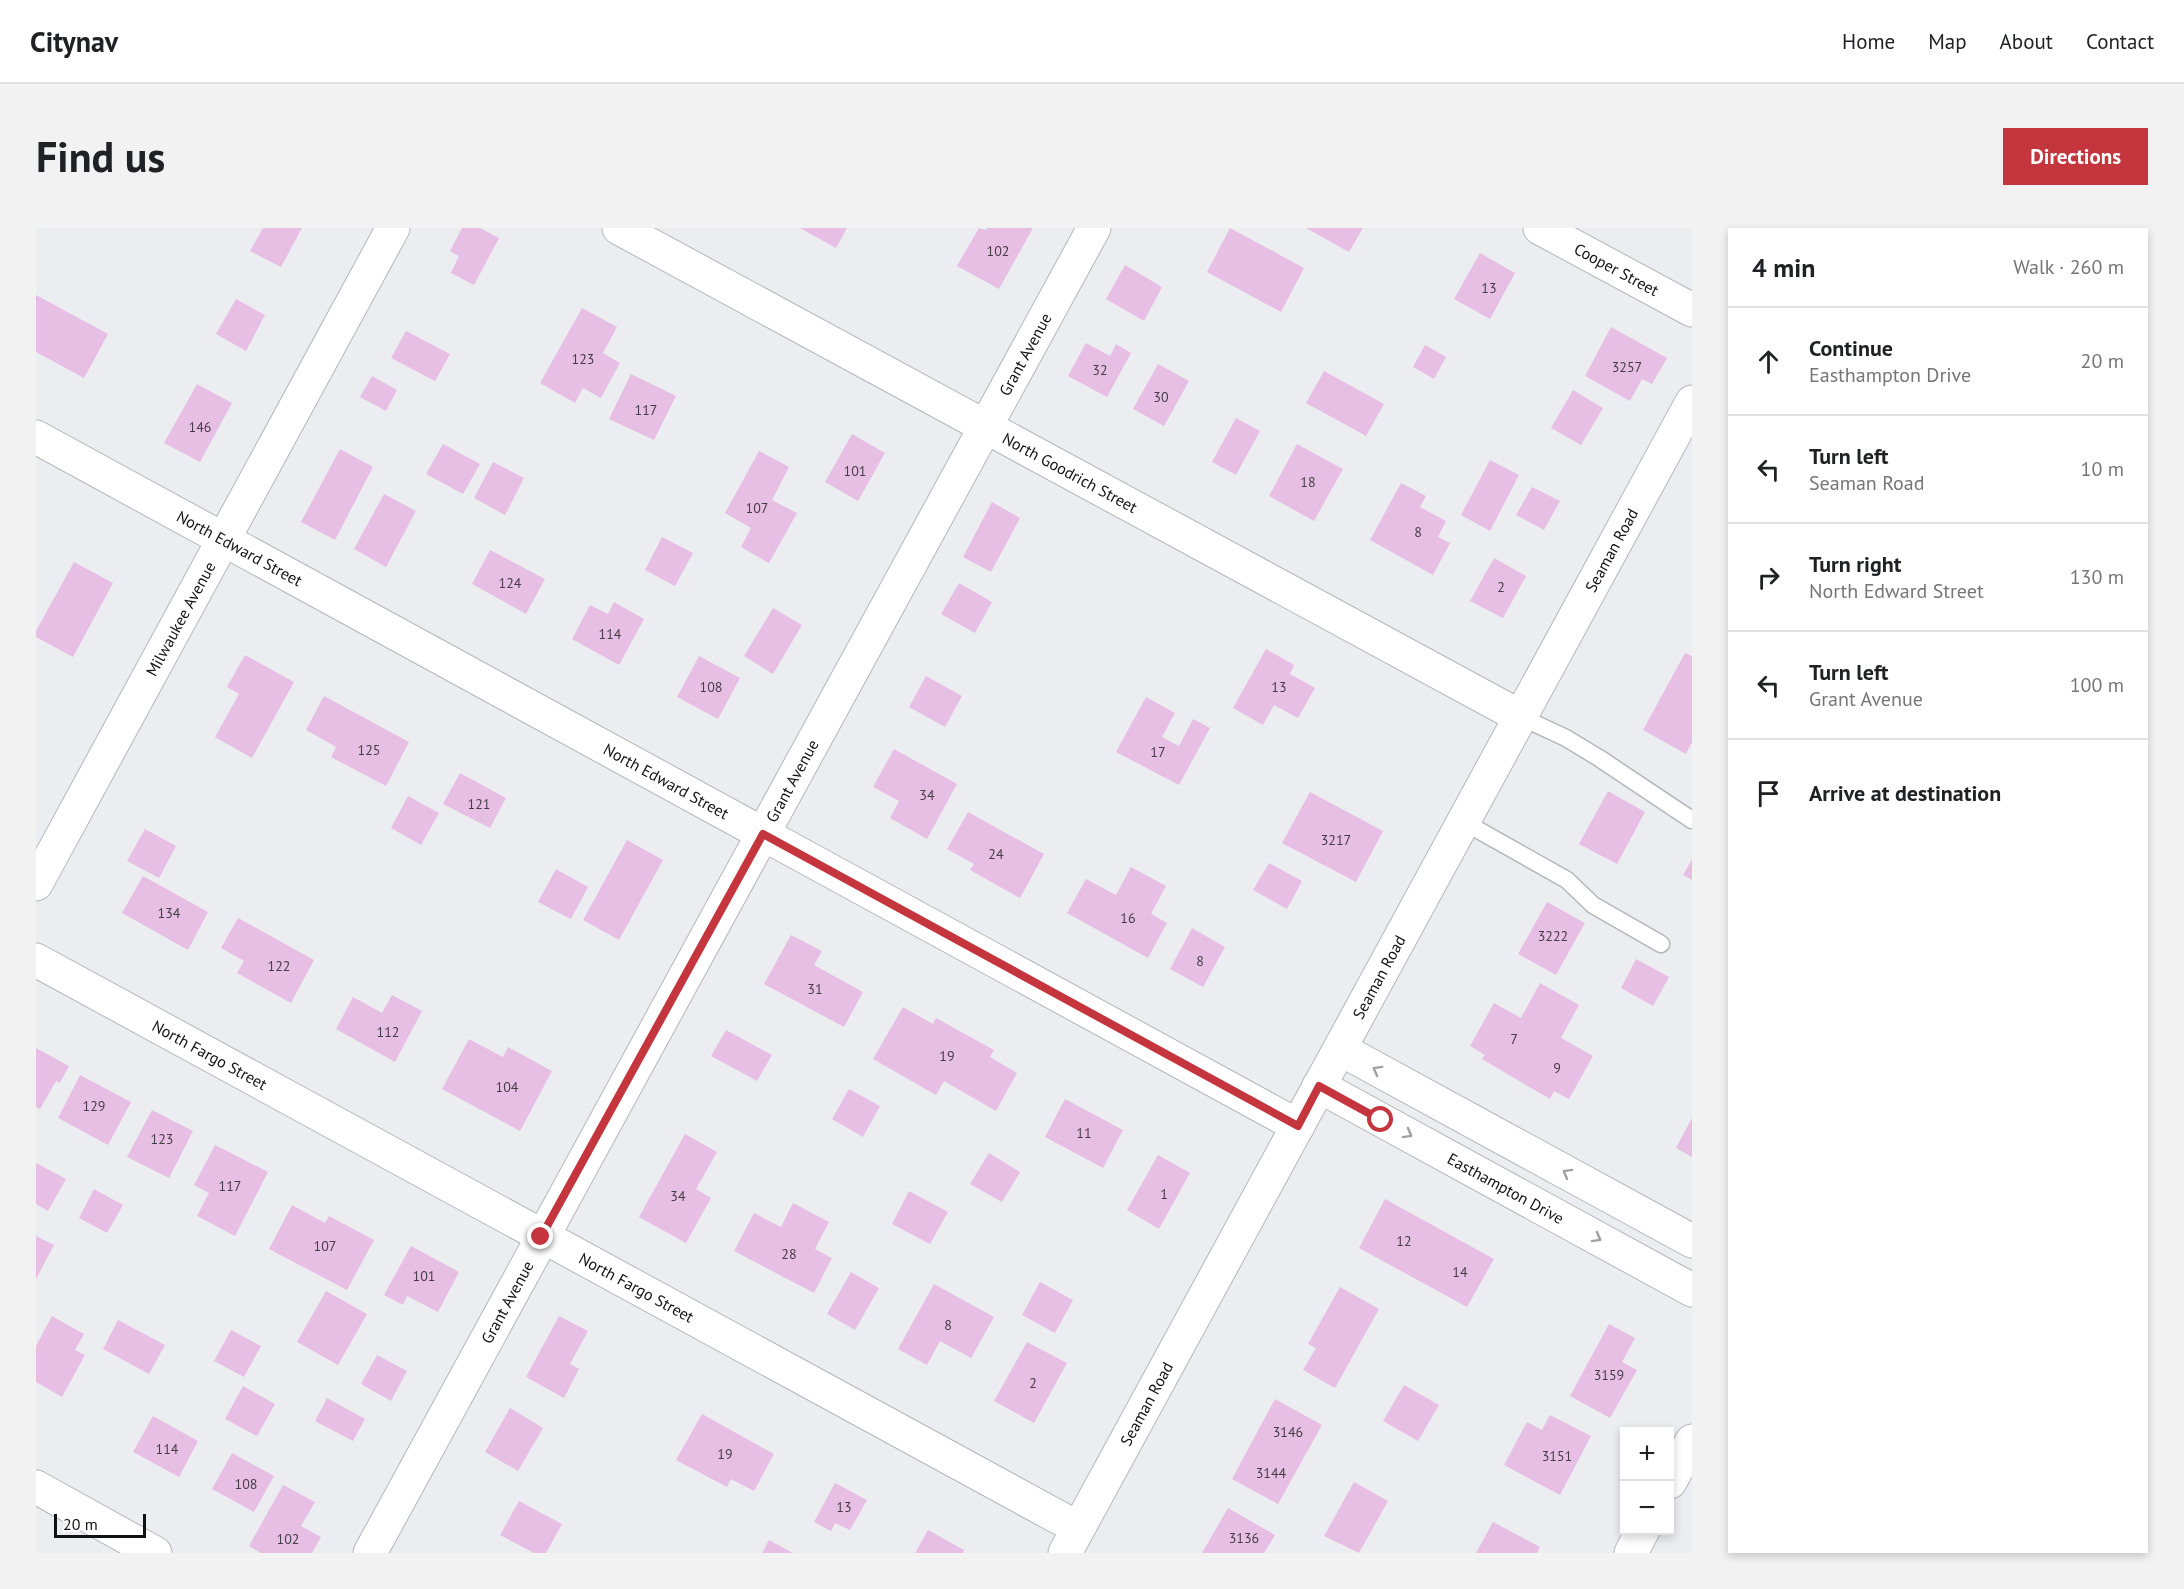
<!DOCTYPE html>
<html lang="en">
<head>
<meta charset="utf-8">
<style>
	:root { --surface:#fff; --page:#f2f2f2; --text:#202124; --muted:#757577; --line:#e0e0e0; --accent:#c4353e }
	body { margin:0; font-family:"PT Sans",sans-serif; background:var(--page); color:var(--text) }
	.controls { position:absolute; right:18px; bottom:18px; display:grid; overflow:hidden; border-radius:0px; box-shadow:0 3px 9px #0003 }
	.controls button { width:54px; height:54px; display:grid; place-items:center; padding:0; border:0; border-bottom:2px solid var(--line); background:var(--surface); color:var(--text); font:30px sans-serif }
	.scale { position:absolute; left:18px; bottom:15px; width:92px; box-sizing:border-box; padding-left:6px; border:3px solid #111213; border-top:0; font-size:16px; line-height:21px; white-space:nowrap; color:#111213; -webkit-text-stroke:4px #fff; paint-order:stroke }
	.stop { position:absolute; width:18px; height:18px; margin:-14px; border:4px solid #c4353e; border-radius:50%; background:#fff }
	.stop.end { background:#c4353e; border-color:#fff; box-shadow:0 2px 6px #0008 }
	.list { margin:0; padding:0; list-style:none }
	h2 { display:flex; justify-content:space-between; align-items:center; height:78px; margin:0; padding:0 24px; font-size:26px }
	h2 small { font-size:20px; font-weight:400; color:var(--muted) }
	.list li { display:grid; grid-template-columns:39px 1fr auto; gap:18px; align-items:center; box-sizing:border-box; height:108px; padding:0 24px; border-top:2px solid var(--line) }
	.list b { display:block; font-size:22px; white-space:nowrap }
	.list p { margin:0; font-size:20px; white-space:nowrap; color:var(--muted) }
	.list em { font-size:20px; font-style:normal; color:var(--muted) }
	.icon { flex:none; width:33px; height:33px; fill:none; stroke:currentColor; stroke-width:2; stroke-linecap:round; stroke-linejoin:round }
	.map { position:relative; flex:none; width:1656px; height:1325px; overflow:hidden; border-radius:0px }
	header { display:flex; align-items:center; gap:36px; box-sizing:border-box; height:84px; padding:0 30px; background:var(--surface); border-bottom:2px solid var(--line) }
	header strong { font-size:28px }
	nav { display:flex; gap:33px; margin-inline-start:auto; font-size:21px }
	.intro { display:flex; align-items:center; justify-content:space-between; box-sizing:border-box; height:144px; padding:0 36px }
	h1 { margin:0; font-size:42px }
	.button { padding:15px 27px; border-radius:0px; background:var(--accent); color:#fff; font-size:21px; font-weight:700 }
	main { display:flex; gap:36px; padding:0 36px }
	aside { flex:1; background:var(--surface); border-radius:0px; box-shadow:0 3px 9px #0003 }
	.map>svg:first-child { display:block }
</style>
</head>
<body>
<header>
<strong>Citynav</strong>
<nav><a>Home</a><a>Map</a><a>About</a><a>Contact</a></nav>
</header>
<div class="intro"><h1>Find us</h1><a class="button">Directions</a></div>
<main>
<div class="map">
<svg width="1656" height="1325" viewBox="0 0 1656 1325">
	<rect width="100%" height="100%" fill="#ebedf0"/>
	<path fill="#e7bfe4" d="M227 0H266L245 39 214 23Z
		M426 0H444L463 10 438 57 415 45 423 28 414 23Z
		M764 0H811L800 20Z
		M943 0 950 2 951 0H997L963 61 921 38Z
		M1194 0 1268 40 1245 84 1171 44Z
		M1270 0H1327L1313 24Z
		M1444 25 1479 45 1454 91 1418 71Z
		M1089 37 1126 59 1108 93 1070 71Z
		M0 67 72 106 48 150 0 124Z
		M200 71 229 87 210 123 180 106Z
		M546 80 581 99 567 125 584 135 565 170 547 160 539 175 504 155Z
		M1575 99 1631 130 1616 156 1606 151 1594 173 1549 148Z
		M370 103 414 126 399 153 355 130Z
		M1050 115 1074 128 1080 116 1095 125 1071 169 1032 148Z
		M1389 117 1410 129 1398 151 1377 139Z
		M1122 136 1153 153 1128 198 1097 181Z
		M1288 143 1348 176 1330 208 1270 175Z
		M595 146 640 168 618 212 573 191Z
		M336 148 361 162 350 183 324 169Z
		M161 156 196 175 164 234 128 215Z
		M1537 162 1567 180 1545 217 1515 200Z
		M1200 190 1224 203 1200 247 1176 234Z
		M816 206 849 225 822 273 789 254Z
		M407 216 444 236 427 266 390 246Z
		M1261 216 1307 241 1278 293 1233 268Z
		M304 221 337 239 299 312 265 294Z
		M723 223 753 239 736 272 761 285 733 335 705 319 715 300 689 285Z
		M1454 232 1483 247 1454 303 1425 287Z
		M457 234 488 250 469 287 438 270Z
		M1365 255 1390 268 1384 279 1410 293 1402 309 1414 315 1397 347 1334 312Z
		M1496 259 1524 273 1508 302 1480 287Z
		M348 266 380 283 350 339 318 321Z
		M956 274 984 290 955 344 927 329Z
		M626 309 657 325 639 358 609 342Z
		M454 322 509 351 490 386 436 356Z
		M1458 330 1490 348 1467 390 1434 373Z
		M38 334 77 355 37 429 0 409V403Z
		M923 355 956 374 939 405 905 386Z
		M578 374 608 391 583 437 536 411 554 377 572 386Z
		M737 380 766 397 737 446 708 428Z
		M1230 421 1258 437 1254 446 1279 460 1262 490 1238 477 1227 497 1197 480Z
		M1649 425 1656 428V514L1650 526 1607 502Z
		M209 427 258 454 216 530 179 509 203 466 191 459Z
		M663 428 704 450 682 491 641 469Z
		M890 448 926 468 909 499 873 479Z
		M288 468 373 514 350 558 295 529 300 519 270 502Z
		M1110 469 1139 485 1126 509 1143 518 1157 491 1174 500 1143 557 1080 524Z
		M858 521 921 556 891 611 854 590 863 573 837 559Z
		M424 545 470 570 454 600 407 576Z
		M1572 563 1609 584 1581 636 1543 616Z
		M1274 564 1347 603 1320 654 1246 615Z
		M372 568 403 585 385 617 355 600Z
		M932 584 1008 626 984 670 934 642 938 636 911 621Z
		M109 601 140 618 123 650 91 633Z
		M591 612 627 632 583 712 547 692Z
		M1656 631V652L1647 647Z
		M1233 635 1266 653 1251 681 1217 662Z
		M1095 639 1130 658 1115 686 1131 695 1112 730 1031 685 1050 651 1080 667Z
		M520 641 552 659 535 691 502 674Z
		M107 648 172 684 152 722 86 685Z
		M1511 674 1549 695 1520 747 1482 726Z
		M202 690 278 732 255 775 201 745 208 733 185 720Z
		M1156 700 1189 719 1167 759 1134 741Z
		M755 707 786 723 778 737 827 764 808 799 728 756Z
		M1600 731 1633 749 1617 778 1585 760Z
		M1504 755 1543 777 1525 810 1557 828 1533 871 1518 863 1514 871 1446 831 1449 827 1434 818 1458 775 1485 790Z
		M356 767 386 783 359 834 300 801 317 769 346 785Z
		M867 779 897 796 900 790 958 822 954 829 981 845 960 883 908 853 900 867 837 831Z
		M690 802 736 827 721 853 675 828Z
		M433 811 467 829 472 819 516 843 484 903 406 861Z
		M0 820 33 838 24 855 20 853 4 881 0 879Z
		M44 847 95 874 72 917 22 890Z
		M813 861 844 878 827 909 796 891Z
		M1029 871 1087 902 1067 940 1009 909Z
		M116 882 157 903 133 950 91 929Z
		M1656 890V929L1640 920Z
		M649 906 681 924 660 961 675 970 650 1015 603 989Z
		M179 917 232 944 199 1008 161 988 173 965 158 957Z
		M953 925 984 944 966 974 934 956Z
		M1122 927 1154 945 1123 1001 1091 982Z
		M0 935 30 951 12 983 0 976Z
		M58 961 87 977 71 1005 43 990Z
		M873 963 912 984 894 1016 856 996Z
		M1349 971 1458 1031 1431 1079 1323 1020Z
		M757 975 793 994 779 1021 796 1030 778 1065 698 1023 718 985 745 999Z
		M256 977 289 995 293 988 338 1012 311 1062 233 1021Z
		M0 1008 18 1017 0 1051Z
		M375 1018 423 1044 402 1084 371 1068 367 1077 348 1067Z
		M815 1044 843 1060 819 1102 791 1086Z
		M1004 1054 1037 1072 1019 1105 986 1087Z
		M898 1056 958 1089 935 1130 904 1113 891 1137 862 1121Z
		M1304 1059 1343 1081 1299 1160 1267 1142 1280 1120 1272 1116Z
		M290 1063 331 1086 302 1137 261 1114Z
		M16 1088 48 1106 39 1122 49 1127 26 1169 0 1154V1118Z
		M523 1088 552 1103 534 1136 543 1141 528 1170 490 1149Z
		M82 1092 129 1117 113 1146 67 1121Z
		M1573 1096 1599 1110 1586 1134 1601 1142 1574 1190 1534 1168Z
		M195 1102 225 1118 208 1149 178 1133Z
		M991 1114 1031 1135 998 1195 958 1173Z
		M341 1127 371 1143 355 1173 325 1156Z
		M1368 1157 1403 1177 1382 1213 1347 1193Z
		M207 1158 239 1176 221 1208 189 1191Z
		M291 1170 329 1191 317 1213 279 1193Z
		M1239 1171 1286 1197 1242 1276 1196 1251Z
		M474 1180 507 1200 482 1243 449 1224Z
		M666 1186 738 1226 718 1263 695 1251 691 1259 640 1232Z
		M1514 1187 1555 1208 1524 1267 1468 1237 1491 1194 1506 1202Z
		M117 1188 162 1213 143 1249 97 1224Z
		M196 1225 238 1248 218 1284 176 1261Z
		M1318 1254 1352 1273 1323 1325 1288 1308Z
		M799 1255 831 1272 814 1302 799 1295 795 1303 778 1294Z
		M247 1257 279 1274 265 1298 285 1309 276 1325H225L213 1318Z
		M483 1273 526 1296 510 1325H498L464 1307Z
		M1192 1280 1239 1307 1228 1325H1166Z
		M1457 1294 1504 1319 1501 1325H1440Z
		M892 1302 928 1322 927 1325H879Z
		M733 1312 757 1325H726Z"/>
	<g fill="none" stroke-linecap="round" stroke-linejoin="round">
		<defs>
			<path id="lane" d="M1485 489 1530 510 1563 530 1656 592
				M1428 594 1531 652 1557 677 1625 716"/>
			<g id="street">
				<path id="s1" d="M583 0 1485 489"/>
				<path id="s2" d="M1504 0 1656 82"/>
				<path id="s3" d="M0 209 1262 898"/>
				<path id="s4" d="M0 656 357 0"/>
				<path id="s5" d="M0 732 1042 1300"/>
				<path d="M1304 821 1656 1013"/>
				<path id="s6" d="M1283 858 1656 1062"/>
				<path d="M1634 1254 1656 1213"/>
				<path d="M0 1259 119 1325"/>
				<path id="s7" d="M334 1325 1058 0"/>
				<path d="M1595 1325 1607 1302"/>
			</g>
			<g id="secondary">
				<path id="s8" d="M1029 1325 1656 174"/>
			</g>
		</defs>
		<use href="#lane" stroke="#b4b6b9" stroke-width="19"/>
		<use href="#street" stroke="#b4b6b9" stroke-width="35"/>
		<use href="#secondary" stroke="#b4b6b9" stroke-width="35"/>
		<use href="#lane" stroke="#fff" stroke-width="16"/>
		<use href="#street" stroke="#fff" stroke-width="33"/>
		<use href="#secondary" stroke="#fff" stroke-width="33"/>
	</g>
	<defs><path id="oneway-chevron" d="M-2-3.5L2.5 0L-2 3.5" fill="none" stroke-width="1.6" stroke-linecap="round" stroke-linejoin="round" transform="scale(1.5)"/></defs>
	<g stroke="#a0a0a1">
		<use href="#oneway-chevron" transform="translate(1341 842) rotate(-151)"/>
		<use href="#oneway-chevron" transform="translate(1372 906) rotate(29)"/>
		<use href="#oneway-chevron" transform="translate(1531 945) rotate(-151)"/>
		<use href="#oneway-chevron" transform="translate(1561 1010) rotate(29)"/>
	</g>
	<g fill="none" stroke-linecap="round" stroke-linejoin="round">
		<path stroke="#c4353e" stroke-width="8" d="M505 1009 727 606 1262 898 1283 858 1345 892"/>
	</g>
	<g text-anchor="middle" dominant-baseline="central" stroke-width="6" stroke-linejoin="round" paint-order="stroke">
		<g font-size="14" fill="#463d47">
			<text x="962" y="23">102</text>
			<text x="1453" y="60">13</text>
			<text x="547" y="131">123</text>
			<text x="1591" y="139">3257</text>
			<text x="1064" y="142">32</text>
			<text x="1125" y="169">30</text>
			<text x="610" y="182">117</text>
			<text x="164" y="199">146</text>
			<text x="819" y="243">101</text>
			<text x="1272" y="254">18</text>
			<text x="721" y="280">107</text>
			<text x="1382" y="304">8</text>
			<text x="474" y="355">124</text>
			<text x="1465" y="359">2</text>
			<text x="574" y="406">114</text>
			<text x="675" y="459">108</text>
			<text x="1243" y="459">13</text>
			<text x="333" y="522">125</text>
			<text x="1122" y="524">17</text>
			<text x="891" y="567">34</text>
			<text x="443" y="576">121</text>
			<text x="1300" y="612">3217</text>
			<text x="960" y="626">24</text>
			<text x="133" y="685">134</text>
			<text x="1092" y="690">16</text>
			<text x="1517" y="708">3222</text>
			<text x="1164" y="733">8</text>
			<text x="243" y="738">122</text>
			<text x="779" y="761">31</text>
			<text x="352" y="804">112</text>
			<text x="1478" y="811">7</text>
			<text x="911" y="828">19</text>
			<text x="1521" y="840">9</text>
			<text x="471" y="859">104</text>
			<text x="58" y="878">129</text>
			<text x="1048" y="905">11</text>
			<text x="126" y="911">123</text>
			<text x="194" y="958">117</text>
			<text x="1128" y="966">1</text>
			<text x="642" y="968">34</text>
			<text x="1368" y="1013">12</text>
			<text x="289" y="1018">107</text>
			<text x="753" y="1026">28</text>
			<text x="1424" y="1044">14</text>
			<text x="388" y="1048">101</text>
			<text x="912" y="1097">8</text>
			<text x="1573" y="1147">3159</text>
			<text x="997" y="1155">2</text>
			<text x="1252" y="1204">3146</text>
			<text x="131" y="1221">114</text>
			<text x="689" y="1226">19</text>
			<text x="1521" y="1228">3151</text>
			<text x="1235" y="1245">3144</text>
			<text x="210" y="1256">108</text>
			<text x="808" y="1279">13</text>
			<text x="1208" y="1310">3136</text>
			<text x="252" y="1311">102</text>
		</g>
		<g font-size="16" fill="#111213" stroke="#fff">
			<text stroke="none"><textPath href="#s2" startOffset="87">Cooper Street</textPath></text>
			<text stroke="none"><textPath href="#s7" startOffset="1366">Grant Avenue</textPath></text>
			<text stroke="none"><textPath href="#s1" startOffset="513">North Goodrich Street</textPath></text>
			<text stroke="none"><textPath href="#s3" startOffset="232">North Edward Street</textPath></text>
			<text stroke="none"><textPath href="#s8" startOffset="1142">Seaman Road</textPath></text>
			<text stroke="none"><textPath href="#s4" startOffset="302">Milwaukee Avenue</textPath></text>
			<text stroke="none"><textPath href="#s7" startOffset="880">Grant Avenue</textPath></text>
			<text stroke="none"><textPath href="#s3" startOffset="718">North Edward Street</textPath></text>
			<text stroke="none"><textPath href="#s8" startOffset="656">Seaman Road</textPath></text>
			<text stroke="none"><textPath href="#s5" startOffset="198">North Fargo Street</textPath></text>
			<text stroke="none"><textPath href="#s6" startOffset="213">Easthampton Drive</textPath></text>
			<text stroke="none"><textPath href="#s5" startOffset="684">North Fargo Street</textPath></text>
			<text stroke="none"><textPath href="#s7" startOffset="286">Grant Avenue</textPath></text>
			<text stroke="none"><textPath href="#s8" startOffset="170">Seaman Road</textPath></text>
		</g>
	</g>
</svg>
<div class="controls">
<button>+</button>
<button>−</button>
</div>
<div class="scale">20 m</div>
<div class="stop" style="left:1345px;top:892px"></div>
<div class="stop end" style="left:505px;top:1009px"></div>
</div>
<aside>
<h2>4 min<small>Walk · 260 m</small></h2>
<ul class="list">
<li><svg class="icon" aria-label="ahead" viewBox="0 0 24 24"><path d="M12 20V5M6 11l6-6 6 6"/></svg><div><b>Continue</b><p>Easthampton Drive</p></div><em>20 m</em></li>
<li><svg class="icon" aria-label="left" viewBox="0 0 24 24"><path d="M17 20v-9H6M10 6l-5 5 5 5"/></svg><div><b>Turn left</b><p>Seaman Road</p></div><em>10 m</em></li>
<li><svg class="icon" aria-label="right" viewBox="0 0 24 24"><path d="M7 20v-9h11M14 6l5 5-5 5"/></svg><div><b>Turn right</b><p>North Edward Street</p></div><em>130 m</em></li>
<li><svg class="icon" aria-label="left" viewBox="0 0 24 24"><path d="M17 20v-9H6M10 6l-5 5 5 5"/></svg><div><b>Turn left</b><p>Grant Avenue</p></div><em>100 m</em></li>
<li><svg class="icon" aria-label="arrive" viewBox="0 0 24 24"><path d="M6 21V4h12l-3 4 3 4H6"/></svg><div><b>Arrive at destination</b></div></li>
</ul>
</aside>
</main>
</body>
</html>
